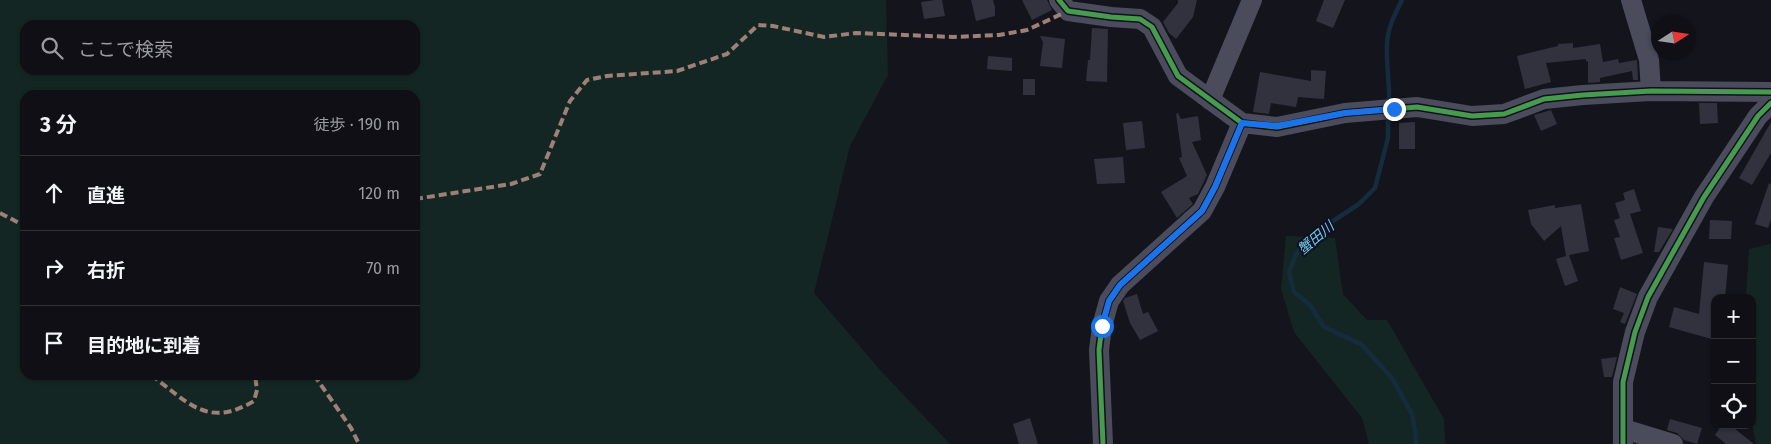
<!DOCTYPE html>
<html lang="ja">
<head>
<meta charset="utf-8">
<style>
	:root { --surface:#0f0f15; --page:#1d1d22; --text:#f1f3f6; --muted:#9b9ca0; --line:#2f2f34 }
	body { margin:0; font-family:"Fira Sans","Noto Sans JP",sans-serif; background:var(--page); color:var(--text) }
	.controls { position:absolute; right:15px; bottom:15px; display:grid; overflow:hidden; border-radius:10px; box-shadow:0 1px 4px #0004 }
	.controls button { width:45px; height:45px; display:grid; place-items:center; padding:0; border:0; border-bottom:1px solid var(--line); background:var(--surface); color:var(--text); font:25px sans-serif }
	.compass { position:absolute; left:1651px; top:15px; width:45px; height:45px; border-radius:50%; background:var(--surface); box-shadow:0 1px 4px #0004; rotate:78deg }
	.stop { position:absolute; width:15px; height:15px; margin:-11px; border:4px solid #1a73e8; border-radius:50%; background:#fff }
	.stop.end { background:#1a73e8; border-color:#fff; box-shadow:0 1px 5px #0008 }
	.list { margin:0; padding:0; list-style:none }
	h2 { display:flex; justify-content:space-between; align-items:center; height:65px; margin:0; padding:0 20px; font-size:21px }
	h2 small { font-size:16px; font-weight:400; color:var(--muted) }
	.list li { display:grid; grid-template-columns:32px 1fr auto; gap:15px; align-items:center; box-sizing:border-box; height:75px; padding:0 20px; border-top:1px solid var(--line) }
	.list b { display:block; font-size:19px; white-space:nowrap }
	.list em { font-size:16px; font-style:normal; color:var(--muted) }
	.icon { flex:none; width:28px; height:28px; fill:none; stroke:currentColor; stroke-width:2; stroke-linecap:round; stroke-linejoin:round }
	.map { position:relative; flex:none; width:1771px; height:444px; overflow:hidden }
	.search { position:absolute; background:var(--surface); box-shadow:0 1px 4px #0004; left:20px; top:20px; width:400px; height:55px; display:flex; align-items:center; gap:12px; box-sizing:border-box; padding:0 18px; border-radius:15px; color:var(--muted); font-size:19px }
	.panel { position:absolute; background:var(--surface); box-shadow:0 1px 4px #0004; left:20px; top:90px; width:400px; height:290px; border-radius:15px }
	.map>svg:first-child { display:block }
</style>
</head>
<body>
<div class="map">
<svg width="1771" height="444" viewBox="0 0 1771 444">
	<rect width="100%" height="100%" fill="#14141c"/>
	<path fill="#142623" fill-rule="evenodd" d="M0 0H886L888 75 850 146 814 293 881 371 950 444H0ZM25 25H415V70H25ZM25 95H415V375H25Z
		M1286 236 1335 238 1343 294 1367 320H1387L1444 419 1445 444H1369L1362 418 1294 332 1281 289Z
		M1771 244V444H1756L1752 424V298H1746L1749 249Z"/>
	<g fill="none" stroke-linecap="round" stroke-linejoin="round">
		<path stroke="#142c3d" stroke-width="4.5" d="M1389 104C1390 84 1386 65 1387 45 1387 29 1395 14 1402 0
			M1388 115V138L1375 188 1359 204 1330 223 1310 240 1296 254 1289 272 1294 292 1310 305 1324 327 1361 344 1392 378 1412 414 1416 437V444"/>
	</g>
	<path fill="#31323e" d="M935 0H942L945 16 924 19 921 2Z
		M971 0H993L995 7V16L976 21Z
		M1022 0H1047L1052 10 1032 20Z
		M1178 0H1197L1193 17 1176 39 1169 33 1163 22 1178 3Z
		M1324 0H1345L1333 28 1316 21Z
		M1092 28 1108 29 1107 82 1086 81 1088 60H1090Z
		M1040 36 1065 39 1062 68 1040 66 1043 42Z
		M1573 43V48L1600 44 1603 62 1618 59 1619 63 1637 60 1638 80H1633L1632 71 1600 78V82L1588 83V61L1586 62V59L1546 63 1551 82 1525 89 1517 56 1558 46V44Z
		M988 56 1012 58V71L987 69Z
		M1311 70 1326 71 1324 99 1298 97 1296 107 1271 103 1269 114 1253 112 1260 72 1311 81Z
		M1023 79H1035V95H1023Z
		M1699 103H1717L1718 123 1700 124Z
		M1551 110 1557 124 1541 131 1534 115Z
		M1178 113 1181 119 1198 116 1201 140 1192 142 1207 175 1198 194 1189 198 1193 204 1177 218 1161 192 1187 176 1179 158 1182 157 1176 114Z
		M1142 121 1145 148 1126 150 1123 123Z
		M1415 122V149H1399V123Z
		M1771 122V153L1752 185 1739 178Z
		M1123 157 1125 183 1097 184 1094 159Z
		M1769 183 1771 184V219L1768 228 1755 224Z
		M1634 189 1641 211 1630 214 1643 253 1621 260 1614 238 1620 237 1614 220 1620 218 1615 203 1625 200 1623 193Z
		M1581 204 1589 251 1569 255 1578 281 1565 286 1556 259 1566 256 1561 226 1544 241 1531 224 1528 210 1555 205V208Z
		M1710 220 1732 221 1731 239H1709Z
		M1658 227 1673 229 1659 252H1654Z
		M1704 262 1728 265 1725 298H1715V340L1669 327 1674 307 1699 314Z
		M1620 287 1637 294 1625 324 1620 322 1624 313 1613 309Z
		M1137 294 1143 314 1148 312 1158 331 1140 340 1130 323 1123 301 1125 298Z
		M1617 357 1612 377H1604L1601 359Z
		M1030 418 1038 444H1019L1013 424Z
		M1670 419 1702 428 1697 444 1684 440 1677 433 1667 430Z
		M1722 425H1730L1754 444H1726L1715 435Z"/>
	<g fill="none" stroke-linecap="round" stroke-linejoin="round">
		<path stroke="#4a4c5c" stroke-width="20" d="M1059 0 1068 11 1111 17 1140 19 1152 27 1178 76 1242 123
			M1631 0 1649 60 1651 91
			M1210 100 1252 0
			M1624 429 1673 444
			M1103 444 1099 350 1102 326 1109 301 1120 285 1202 211 1215 187 1242 123 1277 127 1345 113 1417 107 1472 116 1504 114 1544 99 1583 95 1651 91 1771 92
			M1623 444V382L1635 332 1648 297 1704 197 1758 116 1771 103"/>
		<path stroke="#9e8076" stroke-width="4" stroke-dasharray="8 4" stroke-linecap="butt" d="M415 199 511 184 540 174 570 101 587 80 607 76 677 71 727 54 758 25 773 26 824 37 856 33 953 37 999 35 1027 30 1068 11
			M0 213 25 226
			M151 375C188 402 207 429 254 401L257 390 255 375
			M314 375 351 428 359 444"/>
		<defs>
			<path id="cycleway" d="M1059 0 1068 11 1111 17 1140 19 1152 27 1178 76 1242 123
				M1103 444 1099 350 1102 326 1109 301 1120 285 1202 211 1215 187 1242 123 1277 127 1345 113 1417 107 1472 116 1504 114 1544 99 1583 95 1651 91 1771 92
				M1623 444V382L1635 332 1648 297 1704 197 1758 116 1771 103"/>
		</defs>
		<use href="#cycleway" stroke="#101020" stroke-width="8"/>
		<use href="#cycleway" stroke="#469c4c" stroke-width="5"/>
	</g>
	<g fill="none" stroke-linecap="round" stroke-linejoin="round">
		<path stroke="#1a73e8" stroke-width="6" d="M1102 326 1109 301 1120 285 1202 211 1215 187 1242 123 1277 126 1345 113 1394 109"/>
	</g>
	<g text-anchor="middle" dominant-baseline="central" stroke-width="4" stroke-linejoin="round" paint-order="stroke">
		<g font-size="14" font-style="italic" fill="#70ccec" stroke="#101020">
			<text transform="translate(1316 238) rotate(-40)">蟹田川</text>
		</g>
	</g>
</svg>
<div class="controls">
<button>+</button>
<button>−</button>
<button><svg class="icon" aria-label="locate" viewBox="0 0 24 24"><circle cx="12" cy="12" r="6"/><path d="M12 2v4M12 18v4M2 12h4M18 12h4"/></svg></button>
</div>
<svg class="compass" viewBox="-18 -18 36 36"><path d="M0-13l5 13h-10z" fill="#e53935"/><path d="M0 13l5-13h-10z" fill="#9b9ca0"/></svg>
<div class="stop" style="left:1102px;top:326px"></div>
<div class="stop end" style="left:1394px;top:109px"></div>
<div class="search"><svg class="icon" aria-label="search" viewBox="0 0 24 24"><circle cx="10" cy="10" r="6"/><path d="M15 15l6 6"/></svg>ここで検索</div>
<section class="panel">
<h2>3 分<small>徒歩 · 190 m</small></h2>
<ul class="list">
<li><svg class="icon" aria-label="ahead" viewBox="0 0 24 24"><path d="M12 20V5M6 11l6-6 6 6"/></svg><div><b>直進</b></div><em>120 m</em></li>
<li><svg class="icon" aria-label="right" viewBox="0 0 24 24"><path d="M7 20v-9h11M14 6l5 5-5 5"/></svg><div><b>右折</b></div><em>70 m</em></li>
<li><svg class="icon" aria-label="arrive" viewBox="0 0 24 24"><path d="M6 21V4h12l-3 4 3 4H6"/></svg><div><b>目的地に到着</b></div></li>
</ul>
</section>
</div>
</body>
</html>
